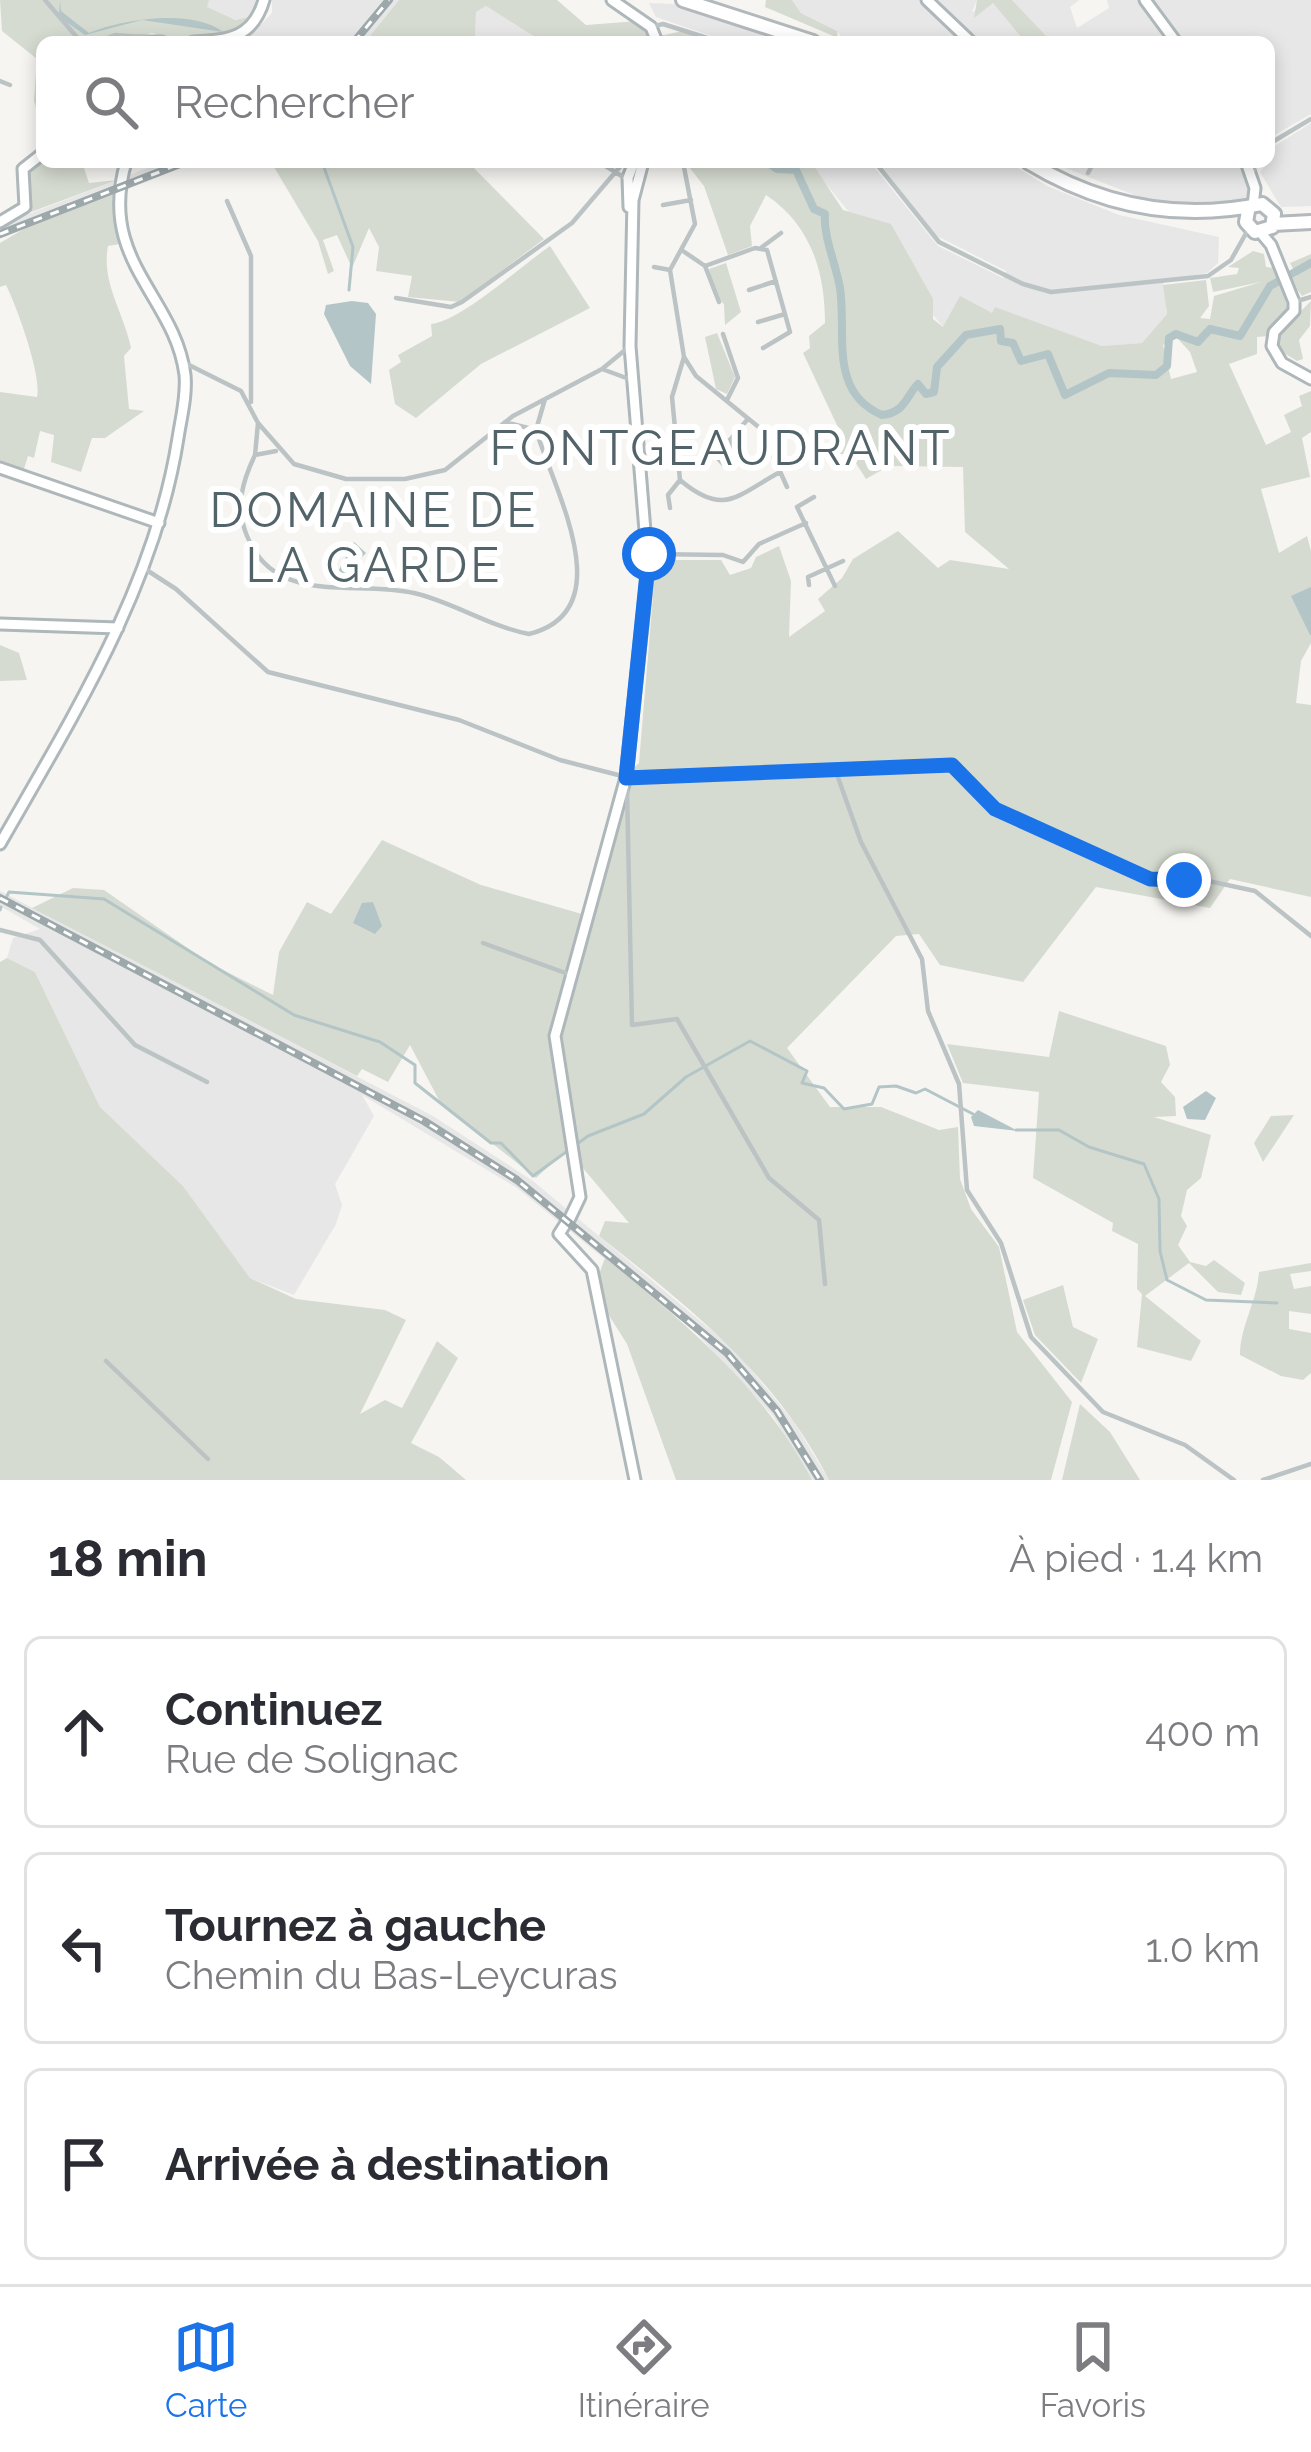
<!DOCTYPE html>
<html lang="fr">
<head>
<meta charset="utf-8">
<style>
	:root { --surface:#fff; --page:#f2f2f3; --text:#2b2b33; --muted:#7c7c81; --line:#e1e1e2; --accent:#1a73e8 }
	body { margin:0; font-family:Raleway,sans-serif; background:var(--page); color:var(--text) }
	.stop { position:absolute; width:36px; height:36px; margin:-27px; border:9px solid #1a73e8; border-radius:50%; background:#fff }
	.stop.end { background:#1a73e8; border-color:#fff; box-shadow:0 3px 12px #0008 }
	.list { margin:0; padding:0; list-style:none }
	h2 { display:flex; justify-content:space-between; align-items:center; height:156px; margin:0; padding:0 48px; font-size:51px }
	h2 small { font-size:39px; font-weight:400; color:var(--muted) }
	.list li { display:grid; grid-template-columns:78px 1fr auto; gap:36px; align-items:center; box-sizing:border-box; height:192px; margin:0 24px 24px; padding:0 24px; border:3px solid var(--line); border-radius:18px }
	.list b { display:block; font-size:45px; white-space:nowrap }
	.list p { margin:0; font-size:39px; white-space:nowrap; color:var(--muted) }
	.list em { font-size:39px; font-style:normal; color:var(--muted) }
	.icon { flex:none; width:66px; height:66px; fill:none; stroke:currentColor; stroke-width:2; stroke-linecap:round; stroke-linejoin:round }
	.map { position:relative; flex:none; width:1311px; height:1480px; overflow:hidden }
	.search { position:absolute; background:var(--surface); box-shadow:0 6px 18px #0003; left:36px; right:36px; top:36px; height:132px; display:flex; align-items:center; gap:30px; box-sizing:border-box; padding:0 42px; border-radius:18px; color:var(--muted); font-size:45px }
	.sheet { height:804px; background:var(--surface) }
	nav { display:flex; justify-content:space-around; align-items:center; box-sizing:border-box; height:168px; border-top:3px solid var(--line); background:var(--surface); font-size:33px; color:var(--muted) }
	nav a { display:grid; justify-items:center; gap:6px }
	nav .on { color:var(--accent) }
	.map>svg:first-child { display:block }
</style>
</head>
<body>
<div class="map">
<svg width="1311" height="1480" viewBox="0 0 1311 1480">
	<rect width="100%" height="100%" fill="#f6f5f2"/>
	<path fill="#e6e7e6" d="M209 0H259L252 16 237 20 206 7Z
		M272 0H399L365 42H244L272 13Z
		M792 0H921L967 42H845L837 31 801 13Z
		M938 0H977L972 12 993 3 1025 42H980Z
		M1012 0H1079L1070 7 1077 28 1109 8 1107 0H1138L1166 42H1052Z
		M1150 0H1311V114L1269 138V42H1181Z
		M649 3 673 4 782 42H729L656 17Z
		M486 6 535 37 587 42H475L476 12Z
		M1311 123V206L1281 207 1260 172 1269 162V150Z
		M163 162H193L127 188V176Z
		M808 162H870L938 246 1003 278 1006 271 935 235 879 162H1008L1047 186 1119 215 1219 237 1218 263 1207 273 1163 280 1167 314 1142 343 1102 346 996 308 993 314 943 327Z
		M1050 162H1238L1249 172 1251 188 1245 203 1198 206 1142 198Z
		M117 180 118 191 0 239V225Z
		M0 891 433 1116 533 1181 735 1350 794 1422 829 1480H812L773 1416 696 1333 517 1188 362 1095 374 1116 335 1184 342 1205 336 1224 294 1295 250 1278 183 1186 100 1107 35 972 7 958 13 938 40 929 0 906Z"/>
	<path fill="#d6dbd1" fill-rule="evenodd" d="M0 0H209L207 7 236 20 252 16 232 33 177 42 152 33 122 42H42V125L34 101 37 59 2 31Z
		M399 0H557L586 25 638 21 650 38 683 31 713 42 535 37 486 6 476 12 475 42H365Z
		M766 0H792L801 13 837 31 838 38 765 7Z
		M977 0H1012L1052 42H1025L993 3 974 18Z
		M42 156V162H82L89 183 117 180 23 215 30 204 25 178Z
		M271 162H468L544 239 460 302 408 297 412 276 376 271 379 247 369 228 352 268 337 235 323 240 334 271 328 274 318 241Z
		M685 162 812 163 843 210 891 224 933 299V319L943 327 960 296 992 313 995 307 1102 346 1142 343 1167 314 1163 285 1206 280 1209 306 1200 318 1210 319 1214 296 1261 282 1213 292 1210 278 1237 274 1239 268 1228 267 1253 251 1264 254 1266 267 1275 268 1289 312 1269 336 1257 337V354L1229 364 1266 445 1291 432 1284 415 1302 406 1299 396 1311 391V432L1302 438 1310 477 1261 489 1279 553 1307 536 1311 551V643L1301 661 1296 703 1311 705V897L1230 879 1210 908 1096 887 1023 982 940 965 919 934 896 936 787 1048 830 1107H881L939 1130 958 1127 960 1179 971 1209 999 1247 1017 1332 1072 1402 1051 1480H829C777 1376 688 1306 599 1236L605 1221 629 1223 567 1149 536 1178 440 1102 410 1045 388 1082 362 1069 357 1076 32 908 73 888 104 890 209 963 273 995 279 952 307 902 331 914 382 840 481 885 582 914 621 780 639 763 656 560H721L730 575 751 568 756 557 779 546 791 581 789 637 825 611 818 599 842 578 853 559 898 531 938 568 950 560 1009 569 965 532 963 467 889 466 866 479 850 454H810L843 438 803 353 810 348 809 336 825 323C825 272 811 225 766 195L750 226 752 246 728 255 704 186ZM1177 338 1190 352 1197 372 1171 379 1163 345Z
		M118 191 120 244 108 246C101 283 124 313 131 348L124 356 129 409 144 411 105 438H92L81 472 51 462 54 435 40 431 34 458 28 456 23 472 0 464V392L37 397C42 376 17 307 6 285L0 287V243L34 223Z
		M550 246 590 308 481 364 416 418 395 404 389 370 401 362 398 355 432 336 431 324C461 321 521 266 550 246Z
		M1311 254V292L1302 296 1289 279 1297 276 1290 263Z
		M726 263 741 312 725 325 724 304 715 295 709 269Z
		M1311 301 1310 326 1299 340 1303 359 1297 361 1279 350 1276 336Z
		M717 333 735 377 727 394 716 389 705 337Z
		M0 645 19 653 27 680 0 681Z
		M7 958 35 972 100 1107 183 1186 250 1278 296 1299 385 1310 406 1320 360 1414 385 1400 402 1408 437 1341 458 1358 411 1443 439 1457 466 1480H0V962Z
		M1059 1011 1166 1046 1170 1065 1161 1082 1175 1097 1176 1116 1154 1117 1211 1135 1201 1178 1187 1190 1181 1216 1187 1226 1178 1245 1190 1262 1206 1266 1214 1260 1245 1283 1241 1295 1218 1292 1189 1263 1145 1296 1201 1341 1191 1361 1137 1347 1142 1294 1137 1289 1138 1244 1112 1231 1113 1223 1033 1178 1039 1092 963 1083 947 1044 1049 1057Z
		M1294 1115 1263 1162 1254 1143 1271 1116Z
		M605 1258C686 1324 762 1386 812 1480H676L627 1344 593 1290Z
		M1311 1263V1271L1290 1274 1294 1289 1311 1286V1314L1289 1311V1329L1311 1333V1373L1303 1380 1281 1376 1240 1355C1240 1326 1257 1302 1259 1272Z
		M1063 1285 1073 1327 1098 1339 1081 1383 1035 1335 1023 1300Z
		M1080 1404 1110 1432 1140 1480H1062Z"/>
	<path fill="#b3c5c6" d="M60 0 61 11 89 33C122 19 193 8 223 32L142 20 85 35 59 17Z
		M352 301 368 303 376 314 371 384 350 366 324 314 326 305Z
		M354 542 366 553 341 579H334Z
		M1311 587V635H1310L1291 596Z
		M373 902 382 926 375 934 353 923 362 903Z
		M1206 1091 1216 1098 1205 1120 1187 1119 1183 1107Z
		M978 1110 1018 1131 974 1126 971 1117Z"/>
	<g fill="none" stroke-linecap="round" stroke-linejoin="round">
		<path stroke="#b3c5c6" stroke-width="3" d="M322 162 353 247 349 290
			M6 898 9 892 104 899 294 1015 380 1042 415 1065V1083L491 1143H501L533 1176 588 1136 644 1114 686 1077 750 1041 807 1071 802 1083 824 1088 844 1109 872 1104 879 1087 896 1086 916 1093 925 1089 973 1114
			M0 910 1 907
			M1016 1130H1059L1089 1147 1144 1164 1159 1199 1160 1251 1167 1280 1206 1300 1277 1303"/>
		<path stroke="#b3c5c6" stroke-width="8" d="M767 162 777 169 796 170 814 209 825 214C823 236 836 264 840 288 847 333 828 392 882 415 905 413 906 396 918 384L926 394 934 392 937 367 966 335 1000 329 1001 341 1013 343 1021 361 1048 354 1065 395 1109 373 1156 375 1167 366 1169 338 1176 334 1198 342 1210 329 1240 336 1270 286 1311 263"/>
		<defs>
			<path id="secondary" d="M612 0 651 27 657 42
				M927 0 971 42
				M1145 0 1176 42
				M136 42H162
				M193 42C229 40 253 38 264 0
				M1246 162 1255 188 1253 206
				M629 207 628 178 634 162
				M0 222 25 207 23 169 42 154
				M1261 233 1271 245 1294 302V311L1274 332 1272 346 1282 363 1311 379
				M0 468 159 523
				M0 624 118 628
				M0 844C73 716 155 586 178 438 181 418 187 396 185 375 175 296 97 261 126 162
				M570 1218 580 1197 555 1036 626 777 648 568 630 346 633 200 643 162
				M566 1223 559 1234 592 1270 635 1480"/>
			<path id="primary" d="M683 0 813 42
				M1028 162C1102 207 1181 221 1262 204L1274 214 1272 227 1255 232 1246 222 1248 211
				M1273 224 1311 222"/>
		</defs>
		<use href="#secondary" stroke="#aeb7ba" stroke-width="15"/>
		<use href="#primary" stroke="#b2b8bb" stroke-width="18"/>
		<path stroke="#bcc3c5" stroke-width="4.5" d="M45 0 81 42
			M651 27 663 24 720 42
			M97 42 115 35 153 38
			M0 81 10 85
			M1269 144 1311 119
			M599 162 625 178
			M683 162 695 224 670 270 684 357 696 376 761 429 787 487
			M875 162 939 242 1023 284 1051 292 1208 276 1231 260 1249 228
			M1253 162 1254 170
			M1088 173 1094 162
			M227 201 251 256V402
			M663 205 691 200
			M762 247 781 233
			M683 251 705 266 719 302
			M705 266 755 248 767 250 790 332 763 348
			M654 267 670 270
			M749 290 776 281
			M396 298 451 307 462 302 572 223 624 162
			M1294 302 1311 297
			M758 322 785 314
			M723 334 738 378 727 400
			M684 357 672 397 680 480C724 517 736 496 780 472
			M185 363 241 391 258 423 294 464 346 479H405L445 470 513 416 602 369
			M629 379 602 369 630 346
			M505 422 536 430 545 399
			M258 423 255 455 276 451
			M730 440 732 461 724 465 712 452 711 443 730 440 747 420
			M255 455C242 482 235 507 247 536 276 608 356 579 414 593 453 602 488 626 529 634 622 611 555 492 536 430
			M814 497 797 507 835 586
			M670 508 668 495 680 480
			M649 554 723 555 743 562 759 544 806 523
			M142 567 176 589 268 672 459 720 560 760 626 777 952 765 995 809 1150 879 1204 880 1255 891 1311 936
			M809 585 808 577 843 561
			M835 769 861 842 922 959 928 1011 959 1084 967 1190 1001 1243 1031 1337 1103 1412 1185 1445 1234 1480
			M627 789 632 1025 677 1019 769 1178 819 1220 825 1284
			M0 930 40 940 135 1045 207 1082
			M483 943 571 975
			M106 1361 208 1459
			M1263 1480 1311 1464"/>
		<use href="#secondary" stroke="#fff" stroke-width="9"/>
		<use href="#primary" stroke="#fff" stroke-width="12"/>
		<defs>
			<path id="rail" d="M354 42 389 0
				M0 234 185 162
				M0 898 424 1121 517 1180 727 1353 777 1411 820 1480"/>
		</defs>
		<use href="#rail" stroke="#9da8ab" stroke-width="8"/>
		<use href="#rail" stroke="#fff" stroke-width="3" stroke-dasharray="9" stroke-linecap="butt"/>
	</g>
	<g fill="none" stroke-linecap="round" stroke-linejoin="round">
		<path stroke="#1a73e8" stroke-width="15" d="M649 554 626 778 952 765 995 809 1150 879 1184 880"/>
	</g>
	<g text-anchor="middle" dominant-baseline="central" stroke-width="12" stroke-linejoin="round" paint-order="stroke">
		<g font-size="48" letter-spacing="3" fill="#526369" stroke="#fff">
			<text x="721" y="448">FONTGEAUDRANT</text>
			<text x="374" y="510">DOMAINE DE<tspan x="374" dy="55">LA GARDE</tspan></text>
		</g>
	</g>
</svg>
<div class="stop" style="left:649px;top:554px"></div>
<div class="stop end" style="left:1184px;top:880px"></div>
<div class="search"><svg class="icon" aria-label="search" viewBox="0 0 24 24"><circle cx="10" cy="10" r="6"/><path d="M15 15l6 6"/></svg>Rechercher</div>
</div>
<section class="sheet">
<h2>18 min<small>À pied · 1.4 km</small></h2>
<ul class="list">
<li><svg class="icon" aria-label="ahead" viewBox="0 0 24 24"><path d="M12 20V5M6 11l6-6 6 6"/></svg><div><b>Continuez</b><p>Rue de Solignac</p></div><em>400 m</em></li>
<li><svg class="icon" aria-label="left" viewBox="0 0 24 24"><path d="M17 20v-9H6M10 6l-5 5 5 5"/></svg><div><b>Tournez à gauche</b><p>Chemin du Bas-Leycuras</p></div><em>1.0 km</em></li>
<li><svg class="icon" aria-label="arrive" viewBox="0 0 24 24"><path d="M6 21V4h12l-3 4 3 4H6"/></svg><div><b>Arrivée à destination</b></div></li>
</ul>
</section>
<nav>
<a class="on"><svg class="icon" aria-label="map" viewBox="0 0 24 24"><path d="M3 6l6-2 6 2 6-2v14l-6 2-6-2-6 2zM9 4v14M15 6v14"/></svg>Carte</a>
<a><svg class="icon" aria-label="directions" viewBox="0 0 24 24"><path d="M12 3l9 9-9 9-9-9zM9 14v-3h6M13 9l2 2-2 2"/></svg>Itinéraire</a>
<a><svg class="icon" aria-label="saved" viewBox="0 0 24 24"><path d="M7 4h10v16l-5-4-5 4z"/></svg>Favoris</a>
</nav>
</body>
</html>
